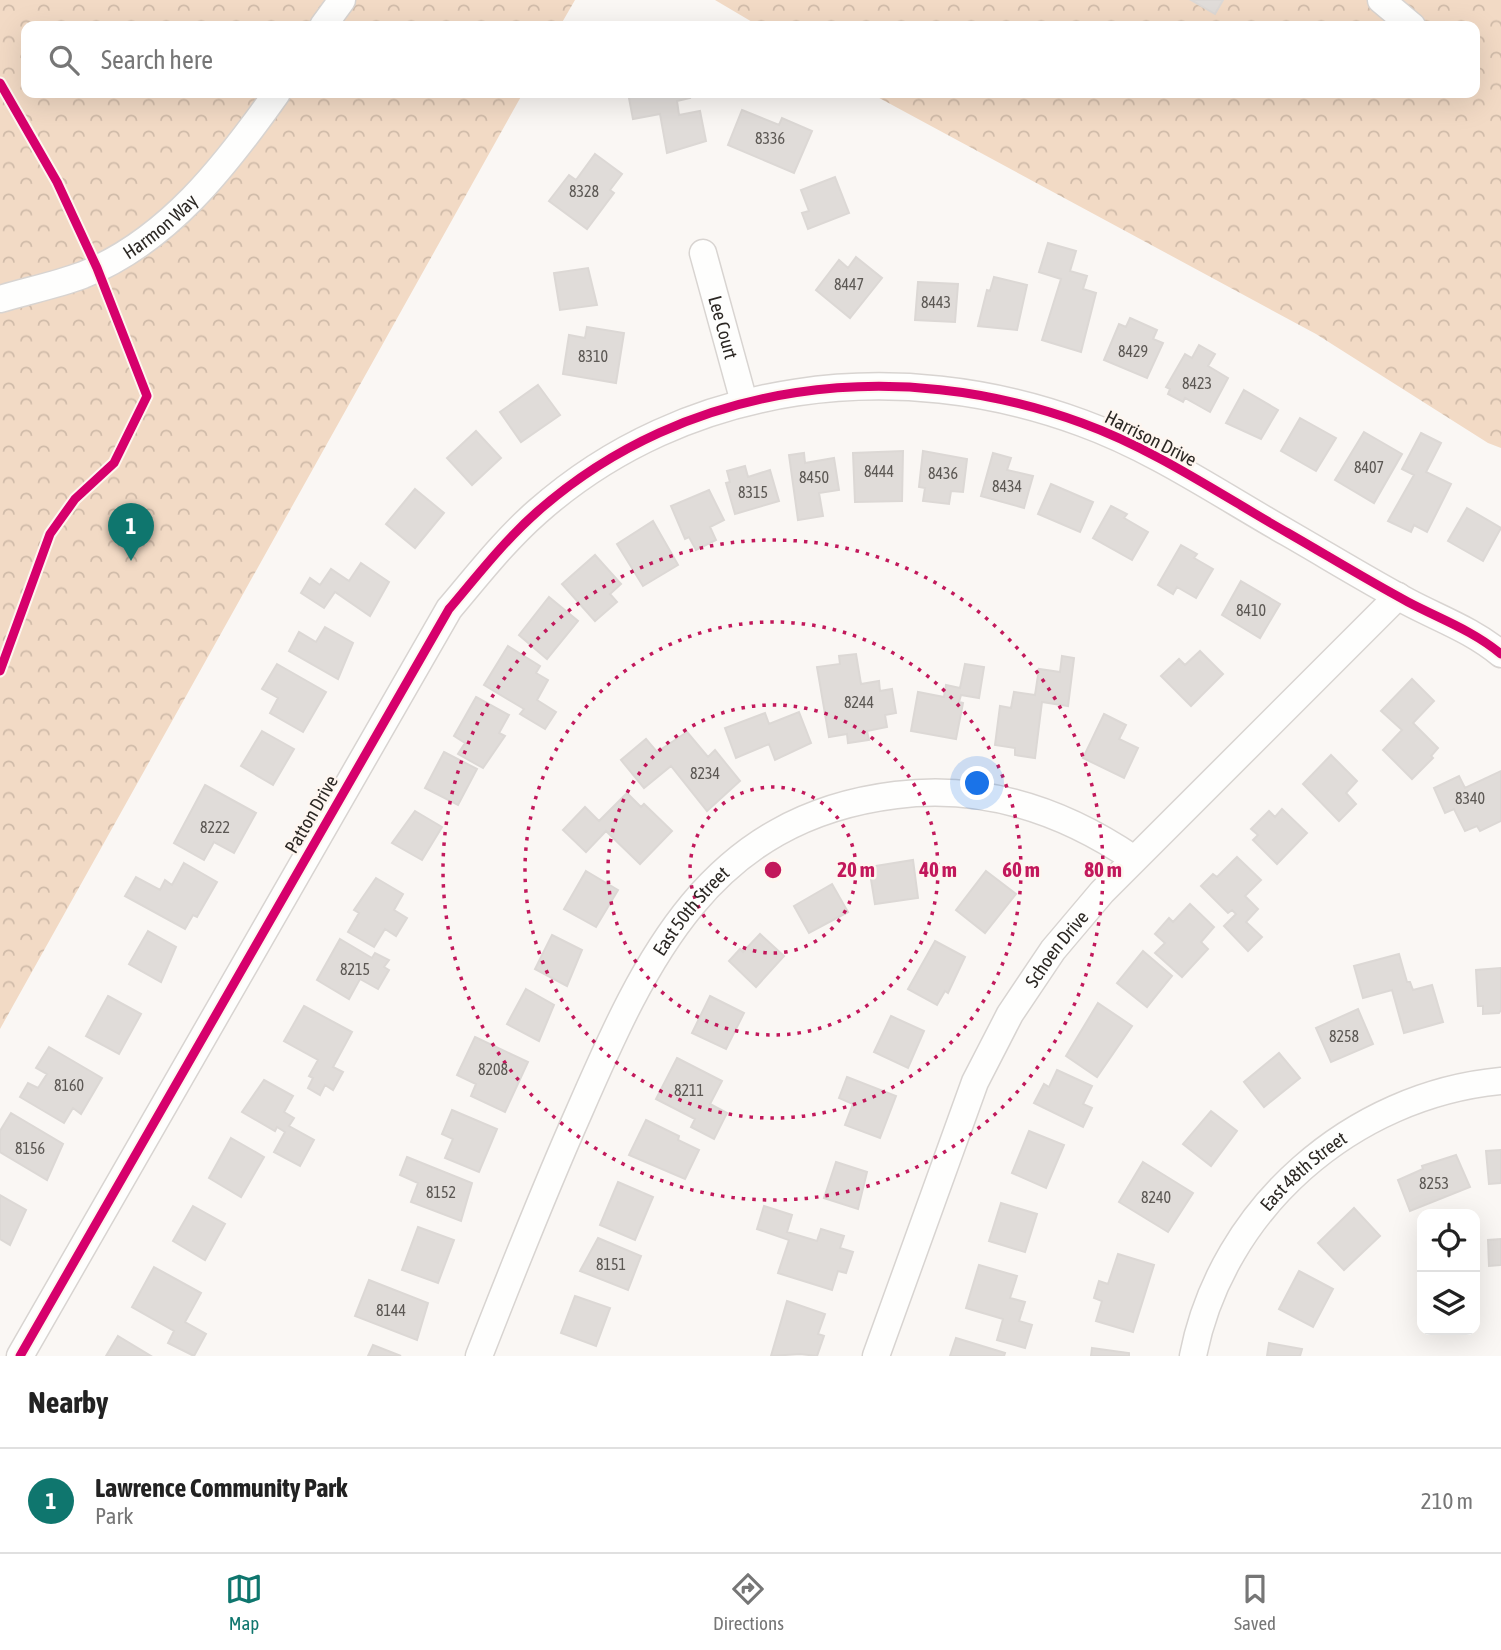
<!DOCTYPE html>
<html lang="en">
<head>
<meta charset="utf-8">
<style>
	:root { --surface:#fff; --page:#f6f6f6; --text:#222; --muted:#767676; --line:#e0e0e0; --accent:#0f766e }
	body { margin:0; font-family:"Asap Condensed",sans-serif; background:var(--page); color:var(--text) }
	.controls { position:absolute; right:21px; bottom:21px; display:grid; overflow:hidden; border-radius:14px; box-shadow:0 7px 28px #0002 }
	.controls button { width:63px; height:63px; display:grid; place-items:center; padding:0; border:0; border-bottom:2px solid var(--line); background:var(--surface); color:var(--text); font:35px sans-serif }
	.you { position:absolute; left:978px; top:784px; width:24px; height:24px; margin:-18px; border:5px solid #fff; border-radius:50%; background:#1a73e8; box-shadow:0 0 0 10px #1a73e833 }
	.badge { display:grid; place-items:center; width:46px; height:46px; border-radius:50%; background:var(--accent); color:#fff; font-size:23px; font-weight:700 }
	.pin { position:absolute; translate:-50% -58px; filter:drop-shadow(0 2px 4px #0008) }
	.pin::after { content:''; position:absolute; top:37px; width:24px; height:21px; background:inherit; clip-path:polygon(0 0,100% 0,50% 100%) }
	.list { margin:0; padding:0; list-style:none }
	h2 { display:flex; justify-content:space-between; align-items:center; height:91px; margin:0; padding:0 28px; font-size:30px }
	h2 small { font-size:23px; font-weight:400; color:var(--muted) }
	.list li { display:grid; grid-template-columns:46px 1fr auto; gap:21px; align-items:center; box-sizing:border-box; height:105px; padding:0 28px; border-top:2px solid var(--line) }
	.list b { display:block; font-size:26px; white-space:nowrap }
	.list p { margin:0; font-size:23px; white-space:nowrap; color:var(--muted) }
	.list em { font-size:23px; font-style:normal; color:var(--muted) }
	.icon { flex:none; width:38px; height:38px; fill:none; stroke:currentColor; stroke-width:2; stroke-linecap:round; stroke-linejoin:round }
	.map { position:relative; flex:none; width:1501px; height:1356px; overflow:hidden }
	.search { position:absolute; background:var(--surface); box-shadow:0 7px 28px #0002; left:21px; right:21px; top:21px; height:77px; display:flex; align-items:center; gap:18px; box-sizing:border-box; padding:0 24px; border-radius:14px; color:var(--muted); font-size:26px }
	.sheet { height:196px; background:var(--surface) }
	nav { display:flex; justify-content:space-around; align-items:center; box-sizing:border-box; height:98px; border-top:2px solid var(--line); background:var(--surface); font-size:19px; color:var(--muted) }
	nav a { display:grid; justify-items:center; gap:4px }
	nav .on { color:var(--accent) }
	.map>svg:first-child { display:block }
</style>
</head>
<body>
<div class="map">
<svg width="1501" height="1356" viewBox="0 0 1501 1356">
	<defs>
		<pattern id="park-crowns" width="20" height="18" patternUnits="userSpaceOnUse" patternTransform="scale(1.75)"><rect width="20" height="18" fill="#f2dac5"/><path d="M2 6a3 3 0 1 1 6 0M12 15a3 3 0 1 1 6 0" fill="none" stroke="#d0bba9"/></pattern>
	</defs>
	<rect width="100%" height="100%" fill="#faf7f4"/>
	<path fill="url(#park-crowns)" d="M0 0H575L560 26H26V93H523L0 1029Z
		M715 0H1501V448L1488 443 1316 334 870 93H1475V26H759Z"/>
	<path fill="#e0dcd9" stroke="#dcd8d5" stroke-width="2" d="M1191 0H1223L1215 14Z
		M628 93H689L690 98 677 101 679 115 700 111 706 141 667 153 660 114 633 119Z
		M742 110 779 125 782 118 812 131 794 173 728 145Z
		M595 154 622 174 610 190 614 193 587 229 549 201 569 175 576 180Z
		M835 177 849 213 808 229 802 213 809 211 801 190Z
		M1048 243 1076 251 1070 271 1087 276 1083 289 1096 293 1081 352 1042 340 1061 279 1039 272Z
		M856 257 882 278 850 318 816 290 839 260 848 268Z
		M588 268 597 305 560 310 554 273Z
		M994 277 1027 285 1017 330 978 326 987 290 990 291Z
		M918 282 958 284 955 322 915 320Z
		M1130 318 1157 330 1153 339 1163 343 1147 378 1104 360 1119 324 1126 327Z
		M587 327 624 333 616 383 563 374 569 335 585 338Z
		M1199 345 1215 354 1208 366 1228 378 1210 412 1185 398 1183 402 1168 394 1170 389 1166 387 1185 354 1192 358Z
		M538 385 560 415 521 442 500 412Z
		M1244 390 1278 410 1261 439 1226 423Z
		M1300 418 1336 438 1316 471 1281 451Z
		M476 431 501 458 472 485 447 458Z
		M1364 432 1402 454 1374 503 1335 480Z
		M1421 433 1441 443 1426 472 1451 484 1427 532 1414 525 1411 532 1388 521 1414 475 1402 469Z
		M903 451 902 501 855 502 853 453Z
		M923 451 967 459 963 492 951 491 949 504 923 501 925 488 919 487Z
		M804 453 805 463 834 458 839 490 819 493 823 516 798 520 789 455Z
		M993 453 1011 458 1007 470 1033 476 1024 508 981 496Z
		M745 466 748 477 770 470 779 501 735 514 726 483 730 482 727 471Z
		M1051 484 1093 502 1080 532 1038 514Z
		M415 489 444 513 415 548 386 524Z
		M709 490 724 520 710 527 716 540 696 550 689 537 685 539 671 506Z
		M1111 506 1127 514 1124 518 1148 532 1132 560 1093 538Z
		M1467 508 1501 528 1483 561 1448 541Z
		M653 521 678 565 643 586 617 544Z
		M1181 545 1197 554 1194 558 1213 569 1196 598 1177 587 1173 594 1158 585Z
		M595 555 621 584 610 594 617 602 595 621 562 584Z
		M361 563 389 582 370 616 335 592 324 608 301 593 310 578 320 585 331 569 349 581Z
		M1241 581 1280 604 1260 638 1222 615Z
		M549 597 578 621 547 659 519 635Z
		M325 627 353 643 338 679 289 651 299 632 316 642Z
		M508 646 540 666 536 673 548 680 537 700 556 712 545 729 520 714 524 709 484 685Z
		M1200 651 1223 674 1191 706 1161 676 1179 659 1185 665Z
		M856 654 861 684 879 681 880 691 892 689 896 713 885 715 887 727 867 731 869 740 848 743 847 734 829 737 817 667 840 664 839 656Z
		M1062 656 1074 658 1068 706 1042 702 1035 758 1015 755V748L995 745 1000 706 1011 708 1014 692 1035 695 1039 669 1060 672Z
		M277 664 326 692 303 732 270 713 278 698 262 689Z
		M965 664 984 667 979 698 961 695 959 702 963 703 956 739 911 731 918 692 944 697 946 685 960 688Z
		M1412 679 1434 701 1413 723 1438 748 1431 756 1433 758 1412 779 1383 750 1402 730 1381 711Z
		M476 697 509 715 499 733 505 736 483 768 458 754 465 743 454 736Z
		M799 712 811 743 775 760 769 744 736 758 725 728 765 713 769 724Z
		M1104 714 1126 725 1119 739 1138 748 1124 778 1083 758Z
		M262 731 294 749 273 785 241 766Z
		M687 732 708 757 715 750 740 781 707 811 671 766 644 788 621 760 646 739 657 752Z
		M444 752 477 769 458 805 425 788Z
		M1331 755 1357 781 1346 793 1356 804 1339 821 1303 784Z
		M1501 771V821L1480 831 1477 826 1465 831 1454 809 1445 813 1434 788 1459 776 1465 788Z
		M205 785 256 813 234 853 214 842 204 860 174 843Z
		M627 793 641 807 644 804 672 831 640 864 606 831 586 852 563 830 585 807 599 821Z
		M1282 809 1307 833 1277 864 1253 840 1258 835 1251 829 1269 811 1275 817Z
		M415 811 442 827 422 860 392 843Z
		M1237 857 1261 880 1245 896 1258 909 1246 922 1262 937 1248 951 1224 926 1236 914 1232 910 1228 913 1201 886 1213 874 1217 877Z
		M913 860 918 898 875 904 869 867Z
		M184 863 217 882 197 917 193 915 185 929 125 896 136 877 160 890 165 880 172 885Z
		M586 871 618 890 596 927 564 909Z
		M986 871 1016 894 985 933 956 910Z
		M376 878 403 894 394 910 407 918 396 936 385 929 374 947 348 932 359 913 354 910Z
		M832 884 848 912 809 933 794 906Z
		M1190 904 1214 927 1201 942 1208 949 1182 977 1155 953 1165 943 1155 934 1169 918 1173 922Z
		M148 931 176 947 161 982 129 964Z
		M760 934 784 956 756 987 729 961 740 949 743 952Z
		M552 935 582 950 567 986 535 969Z
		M340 939 372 958 375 953 389 960 384 967 389 970 378 989 360 979 349 999 317 980Z
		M935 941 965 957 948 993 945 991 937 1005 908 989Z
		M1143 951 1172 976 1147 1007 1117 983Z
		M1399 954 1407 982H1410L1413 990 1432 985 1443 1022 1404 1033 1392 990 1363 998 1354 966Z
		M1501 968V1010L1499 1013 1483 1014V1006H1478L1476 970Z
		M526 989 554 1005 539 1041 507 1024Z
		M108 996 141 1014 119 1054 86 1036Z
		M710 996 744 1013 726 1049 692 1033Z
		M1098 1003 1132 1026 1097 1077 1066 1056Z
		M304 1006 352 1032 333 1067 343 1072 333 1090 325 1085 320 1095 308 1088 313 1078 309 1076 318 1060 284 1041Z
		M1358 1009 1373 1044 1331 1062 1316 1028Z
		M891 1016 924 1031 908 1068 874 1052Z
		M475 1037 528 1062 505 1112 471 1096 476 1084 457 1075Z
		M49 1047 102 1078 81 1114 73 1108 64 1123 20 1097 28 1083 38 1088 47 1074 36 1068Z
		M1279 1053 1300 1078 1264 1107 1244 1082Z
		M677 1058 722 1081 710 1104 727 1113 714 1139 691 1127 695 1119 656 1099Z
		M1057 1070 1092 1086 1083 1104 1092 1108 1083 1127 1034 1103 1044 1084 1049 1087Z
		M847 1077 896 1096 880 1138 845 1125 853 1104 839 1098Z
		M264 1080 293 1096 284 1112 294 1118 289 1126 314 1140 300 1166 274 1152 285 1132 277 1127 275 1131 242 1112Z
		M452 1110 497 1129 479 1172 445 1158 453 1139 442 1134Z
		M1211 1111 1237 1131 1211 1166 1183 1144Z
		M11 1113 63 1144 47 1180 0 1152V1131Z
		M646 1120 679 1136 678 1140 699 1150 685 1179 629 1155Z
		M1029 1131 1064 1145 1046 1188 1012 1173Z
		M231 1138 264 1157 241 1197 209 1178Z
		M1501 1150V1183L1489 1184 1486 1151Z
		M1456 1155 1470 1187 1410 1211 1398 1180 1423 1169 1422 1166Z
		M407 1157 472 1183 461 1221 411 1202 418 1183 400 1175Z
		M836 1162 867 1172 858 1209 824 1198Z
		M1143 1162 1193 1193 1168 1232 1119 1202Z
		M618 1182 653 1197 635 1240 600 1225Z
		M0 1195 26 1210 10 1245 0 1239Z
		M1001 1203 1037 1214 1025 1252 989 1241Z
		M193 1206 225 1224 205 1260 173 1241Z
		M764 1206 792 1215 787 1232 817 1241 821 1229 844 1236 840 1248 853 1252 846 1273 838 1271 832 1290 778 1273 789 1240 757 1229Z
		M1354 1208 1380 1236 1344 1270 1318 1243Z
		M418 1227 454 1240 438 1283 402 1270Z
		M598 1238 641 1256 628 1290 580 1271Z
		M1501 1239V1265L1489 1266 1488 1240Z
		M1118 1254 1154 1265 1133 1332 1096 1321 1102 1301 1094 1298 1099 1281 1108 1284Z
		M979 1265 1017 1276 1010 1298 1025 1302 1019 1321 1032 1325 1025 1348 997 1340 1003 1319 966 1308Z
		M154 1267 201 1293 185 1322 206 1334 194 1356 168 1343 174 1331 132 1307Z
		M1299 1271 1333 1289 1313 1327 1279 1309Z
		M369 1280 428 1303 417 1340 355 1316Z
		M575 1296 610 1308 596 1346 561 1333Z
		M787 1301 825 1314 818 1334 824 1336 817 1356 800 1354 771 1356Z
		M118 1336 151 1356H106Z
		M956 1338 1005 1353 1004 1356H950Z
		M1269 1343 1302 1349 1300 1356H1267Z
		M373 1345 401 1356H368Z
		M1092 1348 1129 1353V1356H1091Z"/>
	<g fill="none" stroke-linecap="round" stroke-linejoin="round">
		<defs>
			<g id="street">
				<path d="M1381 0 1412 26"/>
				<path d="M323 26 342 0"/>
				<path id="s1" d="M703 253 744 402"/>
				<path id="s2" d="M0 299C27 291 56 285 83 275 168 241 226 165 277 93"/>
				<path d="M20 1356 449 609C477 576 504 541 537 512 686 380 898 355 1082 423 1154 449 1221 495 1288 533 1328 556 1367 580 1408 602 1440 619 1472 630 1501 654"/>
				<path id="s3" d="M479 1356C511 1274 543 1193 579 1112 646 958 709 818 896 795 983 784 1062 810 1134 859"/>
				<path id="s4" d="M876 1356 975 1082 1010 1014 1053 950 1102 892 1398 596"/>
				<path id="s5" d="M1193 1356C1222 1208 1352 1095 1501 1081"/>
			</g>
		</defs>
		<use href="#street" stroke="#d8d4d1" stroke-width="29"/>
		<use href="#street" stroke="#fefefd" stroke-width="26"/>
		<defs>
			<path id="cycleway" d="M0 83 57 182 97 268 147 396 114 463 75 499 50 534 0 671
				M20 1356 449 609C477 576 504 541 537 512 686 380 898 355 1082 423 1154 449 1221 495 1288 533 1328 556 1367 580 1408 602 1440 619 1472 630 1501 654"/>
		</defs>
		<use href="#cycleway" stroke="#fef6f0" stroke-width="13"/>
		<use href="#cycleway" stroke="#d6006c" stroke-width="9"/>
	</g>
	<g fill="none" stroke="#c2185b" stroke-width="3.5" stroke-dasharray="3.5 7">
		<circle cx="773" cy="870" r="83"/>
		<circle cx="773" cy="870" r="165"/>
		<circle cx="773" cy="870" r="248"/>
		<circle cx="773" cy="870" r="330"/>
	</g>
	<g text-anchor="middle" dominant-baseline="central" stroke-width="5" stroke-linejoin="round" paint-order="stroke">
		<g font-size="16" fill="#5c5854">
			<text x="770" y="138">8336</text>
			<text x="584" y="191">8328</text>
			<text x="849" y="284">8447</text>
			<text x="936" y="302">8443</text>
			<text x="1133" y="351">8429</text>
			<text x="593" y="356">8310</text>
			<text x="1197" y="383">8423</text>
			<text x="1369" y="467">8407</text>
			<text x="879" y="471">8444</text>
			<text x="943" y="473">8436</text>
			<text x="814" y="477">8450</text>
			<text x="1007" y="486">8434</text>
			<text x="753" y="492">8315</text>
			<text x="1251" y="610">8410</text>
			<text x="859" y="702">8244</text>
			<text x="705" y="773">8234</text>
			<text x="1470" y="798">8340</text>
			<text x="215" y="827">8222</text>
			<text x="355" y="969">8215</text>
			<text x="1344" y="1036">8258</text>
			<text x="493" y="1069">8208</text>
			<text x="69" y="1085">8160</text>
			<text x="689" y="1090">8211</text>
			<text x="30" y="1148">8156</text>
			<text x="1434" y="1183">8253</text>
			<text x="441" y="1192">8152</text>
			<text x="1156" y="1197">8240</text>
			<text x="611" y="1264">8151</text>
			<text x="391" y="1310">8144</text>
		</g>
		<g font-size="19" fill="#2c2824" stroke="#fef6f0">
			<text stroke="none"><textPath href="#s2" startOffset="178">Harmon Way</textPath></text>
			<text stroke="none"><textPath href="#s1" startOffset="77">Lee Court</textPath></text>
			<text transform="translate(1151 438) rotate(27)">Harrison Drive</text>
			<text transform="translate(311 814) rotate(-60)">Patton Drive</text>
			<text stroke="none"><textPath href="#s3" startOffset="495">East 50th Street</textPath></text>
			<text stroke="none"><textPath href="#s4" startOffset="448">Schoen Drive</textPath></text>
			<text stroke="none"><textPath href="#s5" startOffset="220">East 48th Street</textPath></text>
		</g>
	</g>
	<circle cx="773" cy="870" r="10" fill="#c2185b" stroke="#fef6f0" stroke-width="3.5"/>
	<g font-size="21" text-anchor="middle" font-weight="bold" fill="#c2185b" stroke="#fef6f0" stroke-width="5" stroke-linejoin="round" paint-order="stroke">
		<text x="856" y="877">20 m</text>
		<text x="938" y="877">40 m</text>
		<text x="1021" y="877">60 m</text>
		<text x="1103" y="877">80 m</text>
	</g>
</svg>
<div class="controls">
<button><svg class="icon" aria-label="locate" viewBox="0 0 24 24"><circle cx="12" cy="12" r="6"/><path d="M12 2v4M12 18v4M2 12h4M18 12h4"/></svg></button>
<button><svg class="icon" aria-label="layers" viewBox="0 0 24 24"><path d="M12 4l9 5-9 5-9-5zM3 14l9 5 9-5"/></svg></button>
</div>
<div class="you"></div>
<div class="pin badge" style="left:131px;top:561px">1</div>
<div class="search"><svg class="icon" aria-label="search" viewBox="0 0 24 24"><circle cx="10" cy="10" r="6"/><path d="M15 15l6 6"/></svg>Search here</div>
</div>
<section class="sheet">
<h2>Nearby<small></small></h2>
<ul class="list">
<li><span class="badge">1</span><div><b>Lawrence Community Park</b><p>Park</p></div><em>210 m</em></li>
</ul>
</section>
<nav>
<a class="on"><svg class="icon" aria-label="map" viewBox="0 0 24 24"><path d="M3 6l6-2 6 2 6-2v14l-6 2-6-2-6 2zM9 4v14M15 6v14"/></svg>Map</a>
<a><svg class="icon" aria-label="directions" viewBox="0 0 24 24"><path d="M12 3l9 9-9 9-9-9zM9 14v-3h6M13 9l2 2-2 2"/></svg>Directions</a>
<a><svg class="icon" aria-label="saved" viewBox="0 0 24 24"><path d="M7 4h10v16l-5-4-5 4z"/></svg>Saved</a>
</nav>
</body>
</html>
